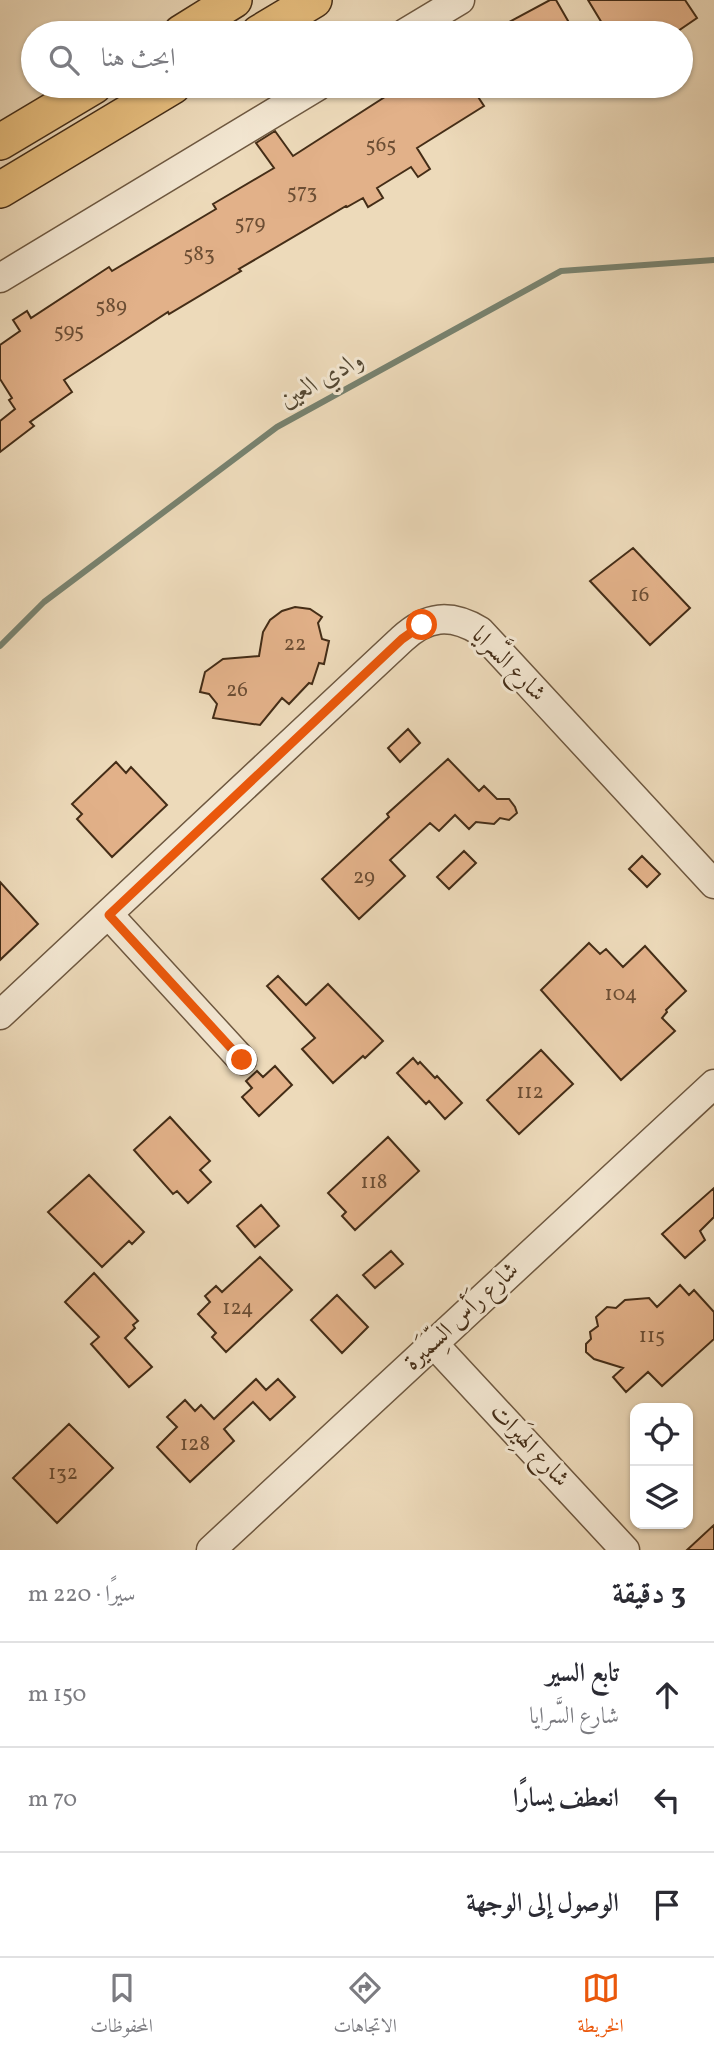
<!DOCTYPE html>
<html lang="ar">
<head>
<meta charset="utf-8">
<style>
	:root { --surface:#fff; --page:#f7f7f7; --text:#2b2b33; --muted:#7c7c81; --line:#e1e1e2; --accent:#ea580c }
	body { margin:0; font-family:Vollkorn,Amiri,serif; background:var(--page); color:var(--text); direction:rtl }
	.controls { position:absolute; right:21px; bottom:21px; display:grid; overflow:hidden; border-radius:14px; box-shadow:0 2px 5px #0004 }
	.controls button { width:63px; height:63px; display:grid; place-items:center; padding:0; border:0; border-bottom:2px solid var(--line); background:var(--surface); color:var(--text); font:35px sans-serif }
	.stop { position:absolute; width:21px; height:21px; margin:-16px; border:5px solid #ea580c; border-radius:50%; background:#fff }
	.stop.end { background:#ea580c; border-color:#fff; box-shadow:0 2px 7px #0008 }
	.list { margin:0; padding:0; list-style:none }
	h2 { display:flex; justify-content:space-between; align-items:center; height:91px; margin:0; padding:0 28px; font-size:30px }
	h2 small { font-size:23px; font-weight:400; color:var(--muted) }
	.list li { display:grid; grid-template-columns:46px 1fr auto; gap:21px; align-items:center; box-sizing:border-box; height:105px; padding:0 28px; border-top:2px solid var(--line) }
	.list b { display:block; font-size:26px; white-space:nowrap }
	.list p { margin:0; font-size:23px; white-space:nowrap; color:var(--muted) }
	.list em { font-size:23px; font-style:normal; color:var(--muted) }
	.icon { flex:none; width:38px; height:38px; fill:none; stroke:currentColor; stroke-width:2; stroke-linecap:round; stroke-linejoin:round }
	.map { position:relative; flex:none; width:714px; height:1550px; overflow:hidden; direction:ltr }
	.search { position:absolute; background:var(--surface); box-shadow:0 2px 5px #0004; left:21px; right:21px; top:21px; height:77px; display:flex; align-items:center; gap:18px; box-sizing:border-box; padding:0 24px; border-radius:38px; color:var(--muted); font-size:26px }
	.sheet { height:406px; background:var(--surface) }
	nav { display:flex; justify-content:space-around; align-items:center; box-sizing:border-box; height:98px; border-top:2px solid var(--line); background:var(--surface); font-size:19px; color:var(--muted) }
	nav a { display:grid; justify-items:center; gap:4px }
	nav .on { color:var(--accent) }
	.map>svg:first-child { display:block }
</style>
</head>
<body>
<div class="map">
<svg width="714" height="1550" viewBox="0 0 714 1550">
	<rect width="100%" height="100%" fill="#eddaba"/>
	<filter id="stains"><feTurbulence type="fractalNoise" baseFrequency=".00286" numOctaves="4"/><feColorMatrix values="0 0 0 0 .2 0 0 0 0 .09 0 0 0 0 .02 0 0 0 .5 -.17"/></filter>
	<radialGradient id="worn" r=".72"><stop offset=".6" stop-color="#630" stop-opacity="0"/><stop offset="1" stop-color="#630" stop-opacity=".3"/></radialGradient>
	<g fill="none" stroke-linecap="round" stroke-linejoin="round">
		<path stroke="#78826f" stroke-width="6" d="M0 646 44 602 277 427 561 271 714 260"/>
	</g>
	<path fill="#e2b189" stroke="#442d17" stroke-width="2" d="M550 0H556L575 33H489Z
		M588 0H685L697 18 675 33H608Z
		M402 86H471L484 106 417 148 430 169 418 177 411 167 377 188 383 198 368 207 363 198 347 207 346 206 239 269 241 271 169 314 168 312 67 378 64 380 72 392 30 422 34 426 0 452V421L15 409 9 400 12 398 0 379V345L20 331 13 320 27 311 31 318 109 267 112 271 216 209 213 204 274 168 256 143 275 131 293 156Z
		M633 548 690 608 650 645 590 581Z
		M295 607 310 609 322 617 318 623 322 639 329 641 324 664 319 663 312 684 309 683 289 704 282 698 260 725 213 718 217 704 209 694 200 692 205 672 223 659 259 656 263 632 270 620 282 611Z
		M408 729 420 743 400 762 388 748Z
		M448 759 479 791 484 786 497 799H509L515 807 517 813 509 820 500 818 494 824 476 822 469 829 455 815 439 831 430 823 390 860 405 876 359 919 322 879 389 817 387 814Z
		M116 762 126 773 131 767 167 805 112 857 77 819 82 814 72 804Z
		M464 851 476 863 449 889 437 877Z
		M642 856 660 874 647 887 629 869Z
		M0 882 38 924 0 960Z
		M589 943 600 954 606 949 623 967 645 946 686 991 666 1010 667 1012 662 1018 675 1031 621 1080 541 990Z
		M278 976 306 1005 328 984 383 1041 365 1058 363 1056 333 1083 302 1049 315 1038 267 986Z
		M541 1050 573 1084 519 1134 487 1100Z
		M413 1058 418 1064 420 1062 435 1078 437 1076 462 1103 445 1119 429 1101 426 1104 397 1073Z
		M275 1066 292 1085 259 1116 242 1097 252 1088 246 1081 257 1071 263 1077Z
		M170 1117 210 1161 200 1170 211 1182 188 1203 177 1191 173 1194 134 1150Z
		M388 1137 419 1171 355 1230 342 1216 346 1212 328 1193Z
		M89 1175 144 1232 132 1244 129 1241 102 1267 48 1212Z
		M714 1188V1217L700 1231 705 1240 685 1258 662 1234Z
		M261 1205 279 1226 255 1247 237 1226Z
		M391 1251 403 1264 375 1288 363 1275Z
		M260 1257 292 1290 226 1352 212 1337 216 1333 198 1314 210 1302 205 1296 216 1286 222 1292Z
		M94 1273 138 1321 133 1325 135 1328 125 1338 152 1367 129 1387 91 1344 99 1337 65 1302Z
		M680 1285 689 1295 694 1290 714 1312V1339L662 1386 648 1372 626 1392 613 1377 623 1368 594 1359 586 1352V1344L591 1339 590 1332 598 1326 596 1317 607 1307 616 1308 625 1300 649 1298 657 1307Z
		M337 1295 368 1327 342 1353 311 1320Z
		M256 1379 266 1390 278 1379 295 1397 270 1420 253 1402 224 1429 234 1441 190 1482 157 1447 177 1427 167 1417 185 1400 195 1411 201 1405 214 1419Z
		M69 1424 113 1468 57 1523 13 1478Z
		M714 1525V1550H687Z"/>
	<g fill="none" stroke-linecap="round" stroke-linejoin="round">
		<defs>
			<path id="minor" d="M405 33 460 0
				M0 278 318 86
				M109 915 242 1060
				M0 1015 402 639C427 616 450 613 480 631L714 884
				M433 1343 625 1550
				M211 1550 714 1084"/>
			<path id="major" d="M181 33 234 0
				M259 33 314 0
				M0 142 94 86
				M0 190 173 86"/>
		</defs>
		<use href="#minor" stroke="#6e5840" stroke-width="31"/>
		<use href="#major" stroke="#442d17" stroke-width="38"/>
		<use href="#minor" stroke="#f3e7d2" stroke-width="28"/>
		<use href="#major" stroke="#e6bd7d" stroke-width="35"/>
	</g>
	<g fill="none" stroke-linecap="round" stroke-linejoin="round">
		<path stroke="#ea580c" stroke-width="9" d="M242 1060 109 915 402 639 422 625"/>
	</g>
	<g text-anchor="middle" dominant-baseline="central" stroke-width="6" stroke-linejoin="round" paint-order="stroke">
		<g font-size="21" fill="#6c4e34">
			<text x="381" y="145">565</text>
			<text x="302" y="192">573</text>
			<text x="250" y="223">579</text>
			<text x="199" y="254">583</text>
			<text x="111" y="306">589</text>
			<text x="69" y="331">595</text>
			<text x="640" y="595">16</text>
			<text x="295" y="644">22</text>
			<text x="237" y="690">26</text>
			<text x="364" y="877">29</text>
			<text x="621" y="994">104</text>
			<text x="530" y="1092">112</text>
			<text x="374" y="1182">118</text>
			<text x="238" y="1308">124</text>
			<text x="652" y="1336">115</text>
			<text x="195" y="1444">128</text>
			<text x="63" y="1473">132</text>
		</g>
		<g font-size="24" fill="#442d17" stroke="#f3e7d2">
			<text transform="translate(508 665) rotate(45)">شارع السَّرايا</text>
			<text transform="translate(462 1317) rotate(-43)">شارع رَأس السِّمَيرة</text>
			<text transform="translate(529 1446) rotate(47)">شارع الهِيَرات</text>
		</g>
		<g font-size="26" font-style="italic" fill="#554934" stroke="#f3e7d2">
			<text transform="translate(322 380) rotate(-29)">وادي العين</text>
		</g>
	</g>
	<rect width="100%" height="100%" filter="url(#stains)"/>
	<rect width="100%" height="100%" fill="url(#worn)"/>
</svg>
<div class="controls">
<button><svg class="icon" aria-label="locate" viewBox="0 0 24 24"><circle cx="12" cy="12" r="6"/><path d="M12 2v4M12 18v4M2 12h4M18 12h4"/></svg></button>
<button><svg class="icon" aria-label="layers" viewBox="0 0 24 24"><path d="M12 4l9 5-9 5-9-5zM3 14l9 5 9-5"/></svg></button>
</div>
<div class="stop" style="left:422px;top:625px"></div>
<div class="stop end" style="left:242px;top:1060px"></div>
<div class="search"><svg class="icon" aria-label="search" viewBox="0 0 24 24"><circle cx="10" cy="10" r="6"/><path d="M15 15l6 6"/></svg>ابحث هنا</div>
</div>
<section class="sheet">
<h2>3 دقيقة<small>سيرًا · 220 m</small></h2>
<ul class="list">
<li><svg class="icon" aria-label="ahead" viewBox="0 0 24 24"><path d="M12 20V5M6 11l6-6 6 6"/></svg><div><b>تابع السير</b><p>شارع السَّرايا</p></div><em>150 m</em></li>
<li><svg class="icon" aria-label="left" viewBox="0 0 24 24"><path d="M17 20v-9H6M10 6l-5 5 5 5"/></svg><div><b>انعطف يسارًا</b></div><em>70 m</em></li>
<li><svg class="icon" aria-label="arrive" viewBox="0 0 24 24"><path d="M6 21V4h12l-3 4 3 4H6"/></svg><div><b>الوصول إلى الوجهة</b></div></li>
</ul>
</section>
<nav>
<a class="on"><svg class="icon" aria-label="map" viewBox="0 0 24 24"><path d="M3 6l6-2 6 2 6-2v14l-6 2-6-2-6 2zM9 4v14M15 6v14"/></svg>الخريطة</a>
<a><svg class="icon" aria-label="directions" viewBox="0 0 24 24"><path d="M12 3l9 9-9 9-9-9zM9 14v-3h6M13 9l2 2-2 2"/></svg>الاتجاهات</a>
<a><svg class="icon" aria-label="saved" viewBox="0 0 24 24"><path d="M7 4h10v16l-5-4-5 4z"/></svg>المحفوظات</a>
</nav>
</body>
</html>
